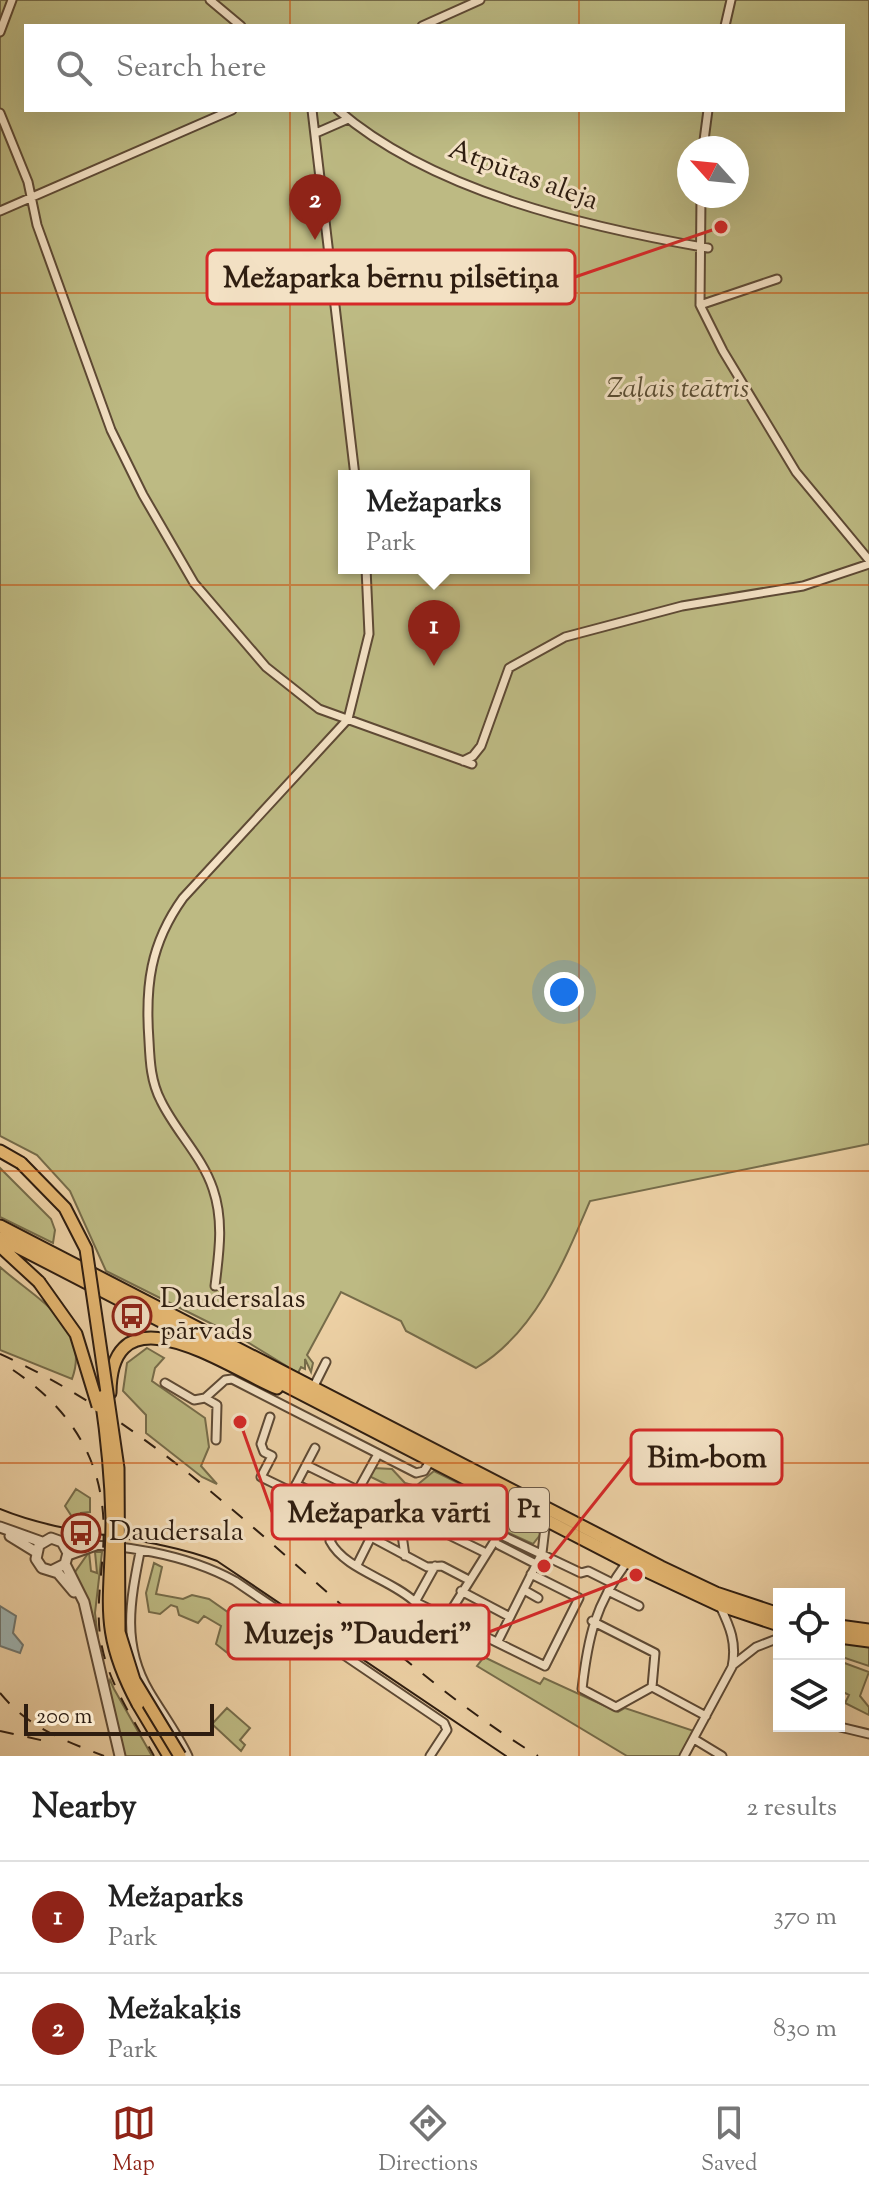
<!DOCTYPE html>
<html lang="en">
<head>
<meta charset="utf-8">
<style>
	:root { --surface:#fff; --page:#f6f6f6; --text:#222; --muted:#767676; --line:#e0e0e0; --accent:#8f2418 }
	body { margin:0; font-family:"Sorts Mill Goudy",serif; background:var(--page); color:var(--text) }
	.controls { position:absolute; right:24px; bottom:24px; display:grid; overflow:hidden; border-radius:0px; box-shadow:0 8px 32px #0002 }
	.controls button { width:72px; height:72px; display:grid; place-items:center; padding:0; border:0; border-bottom:2px solid var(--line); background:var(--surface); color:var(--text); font:40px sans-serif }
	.compass { position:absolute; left:677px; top:136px; width:72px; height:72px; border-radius:50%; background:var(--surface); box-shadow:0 8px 32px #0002; rotate:297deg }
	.scale { position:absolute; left:24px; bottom:20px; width:190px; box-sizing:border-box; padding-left:8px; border:4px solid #2e1d10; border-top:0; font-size:22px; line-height:28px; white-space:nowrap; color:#2e1d10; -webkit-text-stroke:6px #f3e1c4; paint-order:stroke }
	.you { position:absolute; left:564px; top:992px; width:28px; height:28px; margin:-20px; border:6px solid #fff; border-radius:50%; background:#1a73e8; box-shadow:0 0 0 12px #1a73e833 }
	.badge { display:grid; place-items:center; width:52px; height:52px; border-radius:50%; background:var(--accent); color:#fff; font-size:26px; font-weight:700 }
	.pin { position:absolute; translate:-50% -66px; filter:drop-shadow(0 2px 4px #0008) }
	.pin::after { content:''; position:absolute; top:42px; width:28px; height:24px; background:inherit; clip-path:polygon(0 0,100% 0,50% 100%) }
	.popup { position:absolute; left:338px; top:470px; width:192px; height:104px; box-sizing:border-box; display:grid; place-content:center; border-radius:0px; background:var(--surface); filter:drop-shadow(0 2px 6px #0005); font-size:26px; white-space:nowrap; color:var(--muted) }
	.popup b { font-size:30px; color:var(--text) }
	.popup::after { content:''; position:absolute; left:50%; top:100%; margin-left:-16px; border:16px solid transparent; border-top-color:var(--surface) }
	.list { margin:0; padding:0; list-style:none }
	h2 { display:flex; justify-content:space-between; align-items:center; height:104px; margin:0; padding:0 32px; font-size:34px }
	h2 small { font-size:26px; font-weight:400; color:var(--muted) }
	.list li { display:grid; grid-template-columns:52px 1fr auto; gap:24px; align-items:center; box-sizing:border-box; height:112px; padding:0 32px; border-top:2px solid var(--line) }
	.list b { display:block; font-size:30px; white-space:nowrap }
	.list p { margin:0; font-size:26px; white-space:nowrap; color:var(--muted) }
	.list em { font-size:26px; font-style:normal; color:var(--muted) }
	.icon { flex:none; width:44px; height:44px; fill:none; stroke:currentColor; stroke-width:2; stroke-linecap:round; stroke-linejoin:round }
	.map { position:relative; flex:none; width:869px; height:1756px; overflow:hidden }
	.search { position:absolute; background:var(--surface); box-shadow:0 8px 32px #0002; left:24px; right:24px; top:24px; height:88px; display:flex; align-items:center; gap:20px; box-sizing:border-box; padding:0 28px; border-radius:0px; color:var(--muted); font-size:30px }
	.sheet { height:328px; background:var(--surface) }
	nav { display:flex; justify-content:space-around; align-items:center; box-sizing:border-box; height:112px; border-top:2px solid var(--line); background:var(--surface); font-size:22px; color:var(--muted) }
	nav a { display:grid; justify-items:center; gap:4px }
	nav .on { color:var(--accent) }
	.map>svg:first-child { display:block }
</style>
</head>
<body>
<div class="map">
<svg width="869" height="1756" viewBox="0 0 869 1756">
	<rect width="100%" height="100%" fill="#edd1a5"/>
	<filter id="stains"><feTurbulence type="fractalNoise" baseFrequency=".0025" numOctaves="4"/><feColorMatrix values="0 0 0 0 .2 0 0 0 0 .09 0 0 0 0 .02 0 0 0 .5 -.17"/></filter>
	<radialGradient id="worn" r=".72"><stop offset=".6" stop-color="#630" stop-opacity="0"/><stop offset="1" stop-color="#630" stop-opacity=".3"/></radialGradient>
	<path fill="#bdba83" stroke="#766c4a" stroke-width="2" fill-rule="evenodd" d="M0 0H869V1144L590 1201C564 1262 535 1333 476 1368L406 1331 401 1321 341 1292 307 1355 313 1363 311 1372 305 1359V1369L301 1367 298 1373 244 1340 106 1271 70 1191 37 1155 0 1136ZM26 26H843V110H26ZM689 148H737V196H689ZM344 476H524V568H344Z
		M0 1168 51 1219 55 1230 53 1243 0 1217Z
		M0 1267C33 1297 92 1325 72 1379L0 1350Z
		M147 1348 164 1358 155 1368 152 1381 205 1418 209 1447 201 1466 217 1484 202 1477 146 1433V1415L123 1391 127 1363Z
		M373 1468 392 1469 405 1483 416 1486 434 1471 539 1523 540 1535 533 1544 425 1495 416 1499 369 1476Z
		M76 1489 90 1498V1512L81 1513 80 1519 74 1520 65 1506Z
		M89 1552 91 1571 97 1573 95 1552H102L95 1613 98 1639 73 1575Z
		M154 1563 162 1567 156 1594 183 1599 192 1595 209 1599 249 1627 230 1655 216 1644 221 1626 204 1616 198 1623 179 1615 177 1607 171 1605 160 1614 149 1612 146 1593Z
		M839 1639 869 1643V1666L839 1656Z
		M484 1657 540 1684 544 1678 618 1712 625 1708 694 1731 680 1756H627L477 1666Z
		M839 1661 869 1672 860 1696 869 1707V1715L845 1703 849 1695 839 1690Z
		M110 1680 114 1689 152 1756H124L108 1686Z
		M227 1708 250 1728 240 1740 245 1745 241 1751 212 1724Z"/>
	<path fill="#9eb4b2" stroke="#717871" stroke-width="2" d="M0 1606 16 1616 13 1633 23 1645 20 1653 0 1646Z"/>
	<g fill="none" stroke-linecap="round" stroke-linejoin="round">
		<defs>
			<path id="minor" d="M210 0 241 26
				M422 26 480 0
				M725 26 731 0
				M0 32 12 0
				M312 110 355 476
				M338 110C433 192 587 227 708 248
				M0 113 28 182 37 225 111 430 143 495 194 583 266 667 319 709 472 764
				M316 133 348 119
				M703 148 708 110
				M701 196 700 305 723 351 796 472 869 560
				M0 211 232 110
				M700 305 777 279
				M463 761 473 756 481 746 509 668 565 637 682 606 803 586 869 564
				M215 1286C219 1253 224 1221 213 1189 202 1156 176 1132 161 1101 151 1082 150 1062 149 1041 145 986 150 944 183 898L348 719 369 634 366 568
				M165 1383 194 1400 205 1398
				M313 1388 326 1362
				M270 1417 261 1444 264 1452 272 1456 261 1477 292 1492 315 1448
				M216 1440 217 1405 205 1398 225 1380 232 1379 416 1473 424 1471 431 1460
				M378 1454 330 1541C345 1570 391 1579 415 1602L545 1666 579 1598 531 1574
				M306 1465 486 1553
				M296 1484 346 1510
				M342 1517 374 1532 371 1537 427 1567 442 1566 467 1579
				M65 1545C120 1543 186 1554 235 1581L444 1723 447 1730 430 1756
				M499 1545 536 1564
				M140 1552C130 1602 122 1645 149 1691 162 1713 177 1733 188 1756
				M68 1556 96 1546
				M405 1556 401 1528 406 1517
				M627 1562C595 1605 588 1637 582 1689L616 1707 652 1687 706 1716
				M357 1565 371 1537
				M524 1590 538 1598
				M461 1591 510 1617
				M608 1591 639 1606
				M415 1602 435 1566
				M447 1617 499 1534 581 1573 588 1571 612 1583
				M592 1621 655 1653 652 1687
				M498 1641 542 1553 546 1519
				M733 1665 756 1647 779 1638
				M840 1727 869 1734
				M694 1739 722 1756
				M684 1756 732 1667C737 1643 730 1627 720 1606"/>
			<path id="tertiary" d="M0 1527 42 1542
				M10 1536 36 1552
				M65 1564 84 1602 120 1756
				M53 1570 65 1564 68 1553 62 1542 51 1538 39 1545 36 1559 42 1568 58 1573 74 1592"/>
			<path id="primary" d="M0 1151 21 1163
				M0 1226 661 1567 716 1593 779 1614
				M0 1238 627 1562 719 1605 779 1625
				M0 1246 39 1282
				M110 1393C111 1283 230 1369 277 1388
				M839 1626 869 1630
				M839 1637 869 1641
				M138 1704 169 1756"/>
		</defs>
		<use href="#minor" stroke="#5e4a35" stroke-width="11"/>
		<use href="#tertiary" stroke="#5e4a35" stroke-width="13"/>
		<use href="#primary" stroke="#2e1d10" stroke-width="15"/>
		<use href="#minor" stroke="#f3e1c4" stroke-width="7"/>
		<use href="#tertiary" stroke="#f3e1c4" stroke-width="9"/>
		<use href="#primary" stroke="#e6b872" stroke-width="11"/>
		<path stroke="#2e1d10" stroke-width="2" d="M0 1509C70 1538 147 1534 217 1561L506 1756"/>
		<path stroke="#2e1d10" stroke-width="2" stroke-dasharray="14 14" stroke-linecap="butt" d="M0 1354C208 1448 346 1639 538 1756
			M13 1370C78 1414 109 1471 103 1550 101 1582 95 1614 102 1647 110 1686 135 1722 154 1756
			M0 1693C29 1728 63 1740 104 1756
			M0 1731 54 1743"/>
		<defs>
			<path id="primary-bridge" d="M21 1163 65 1208 86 1249 118 1468 119 1632 134 1680 180 1756
				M39 1282 76 1334 98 1406
				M101 1397C107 1437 111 1479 112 1519 112 1600 97 1628 138 1704"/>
		</defs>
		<use href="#primary-bridge" stroke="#2e1d10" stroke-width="15" stroke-linecap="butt"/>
		<use href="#primary-bridge" stroke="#e6b872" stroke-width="11"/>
	</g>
	<path fill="none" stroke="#cc500d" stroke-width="2" stroke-opacity="0.55" d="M290 0V26M579 0V26M290 110V1756M579 110V1756M0 293H869M0 585H869M0 878H869M0 1171H869M0 1463H869"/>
	<defs>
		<symbol id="bus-ring" viewBox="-11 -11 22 22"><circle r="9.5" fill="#f3e1c4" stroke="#8f2418" stroke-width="1.5"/><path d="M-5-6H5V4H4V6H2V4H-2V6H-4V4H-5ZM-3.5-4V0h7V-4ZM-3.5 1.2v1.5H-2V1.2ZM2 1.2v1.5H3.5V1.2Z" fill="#8f2418"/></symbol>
	</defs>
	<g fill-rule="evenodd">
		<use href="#bus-ring" x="110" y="1294" width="44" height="44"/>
		<use href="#bus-ring" x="59" y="1511" width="44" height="44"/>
	</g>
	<g text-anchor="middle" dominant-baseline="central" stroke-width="6" stroke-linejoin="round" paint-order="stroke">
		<rect fill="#f3e1c4" stroke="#695846" stroke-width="2" x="509" y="1488" width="40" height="44" rx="6"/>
		<g font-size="26" font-weight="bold" fill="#2e1d10">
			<text x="529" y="1510">P1</text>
		</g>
		<g font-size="28" fill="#2e1d10" stroke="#f3e1c4">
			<text transform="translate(523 176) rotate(20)">Atpūtas aleja</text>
		</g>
		<g font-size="28" font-style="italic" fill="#594c32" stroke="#f3e1c4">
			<text x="678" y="390">Zaļais teātris</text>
		</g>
		<g font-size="28" fill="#2e1d10" stroke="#f3e1c4" text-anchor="start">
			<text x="160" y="1300">Daudersalas<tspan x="160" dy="32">pārvads</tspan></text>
			<text x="109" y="1533">Daudersala</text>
		</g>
	</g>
	<path fill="none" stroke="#d62828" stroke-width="3" d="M721 227L575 277M544 1566L631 1457M240 1422L272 1512M636 1575L489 1632"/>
	<g fill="#d62828" stroke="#f3e1c4" stroke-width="3">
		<circle cx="721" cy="227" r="8"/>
		<circle cx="544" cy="1566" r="8"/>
		<circle cx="240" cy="1422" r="8"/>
		<circle cx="636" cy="1575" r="8"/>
	</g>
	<g fill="#f3e1c4" stroke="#d62828" stroke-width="3">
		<rect x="207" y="250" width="368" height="54" rx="8"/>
		<rect x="631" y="1430" width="151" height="54" rx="8"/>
		<rect x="272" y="1485" width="235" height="54" rx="8"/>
		<rect x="228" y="1605" width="261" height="54" rx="8"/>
	</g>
	<g font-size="30" text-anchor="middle" font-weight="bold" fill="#2e1d10">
		<text x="391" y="287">Mežaparka bērnu pilsētiņa</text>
		<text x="707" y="1467">Bim-bom</text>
		<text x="389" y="1522">Mežaparka vārti</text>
		<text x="358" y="1643">Muzejs "Dauderi"</text>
	</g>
	<rect width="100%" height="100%" filter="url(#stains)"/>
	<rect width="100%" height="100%" fill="url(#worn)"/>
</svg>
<div class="controls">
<button><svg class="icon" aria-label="locate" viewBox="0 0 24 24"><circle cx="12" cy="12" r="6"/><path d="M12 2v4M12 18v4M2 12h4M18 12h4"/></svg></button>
<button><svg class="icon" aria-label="layers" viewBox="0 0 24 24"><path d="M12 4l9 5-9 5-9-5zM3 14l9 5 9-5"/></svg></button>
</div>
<svg class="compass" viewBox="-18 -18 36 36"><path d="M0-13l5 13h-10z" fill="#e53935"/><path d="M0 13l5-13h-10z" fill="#767676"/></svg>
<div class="scale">200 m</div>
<div class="you"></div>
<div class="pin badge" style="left:434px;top:666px">1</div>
<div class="popup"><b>Mežaparks</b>Park</div>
<div class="pin badge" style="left:315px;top:240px">2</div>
<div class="search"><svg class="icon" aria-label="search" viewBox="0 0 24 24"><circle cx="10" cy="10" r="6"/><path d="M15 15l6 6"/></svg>Search here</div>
</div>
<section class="sheet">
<h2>Nearby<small>2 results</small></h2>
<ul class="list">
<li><span class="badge">1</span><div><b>Mežaparks</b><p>Park</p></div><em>370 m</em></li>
<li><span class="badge">2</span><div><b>Mežakaķis</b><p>Park</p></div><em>830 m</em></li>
</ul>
</section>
<nav>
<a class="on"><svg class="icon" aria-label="map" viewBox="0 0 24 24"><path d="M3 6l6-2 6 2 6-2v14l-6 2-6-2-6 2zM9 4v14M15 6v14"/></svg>Map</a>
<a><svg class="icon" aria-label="directions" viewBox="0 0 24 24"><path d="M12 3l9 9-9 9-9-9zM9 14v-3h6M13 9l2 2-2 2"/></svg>Directions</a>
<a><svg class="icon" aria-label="saved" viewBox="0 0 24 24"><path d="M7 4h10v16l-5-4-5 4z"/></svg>Saved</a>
</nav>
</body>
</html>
